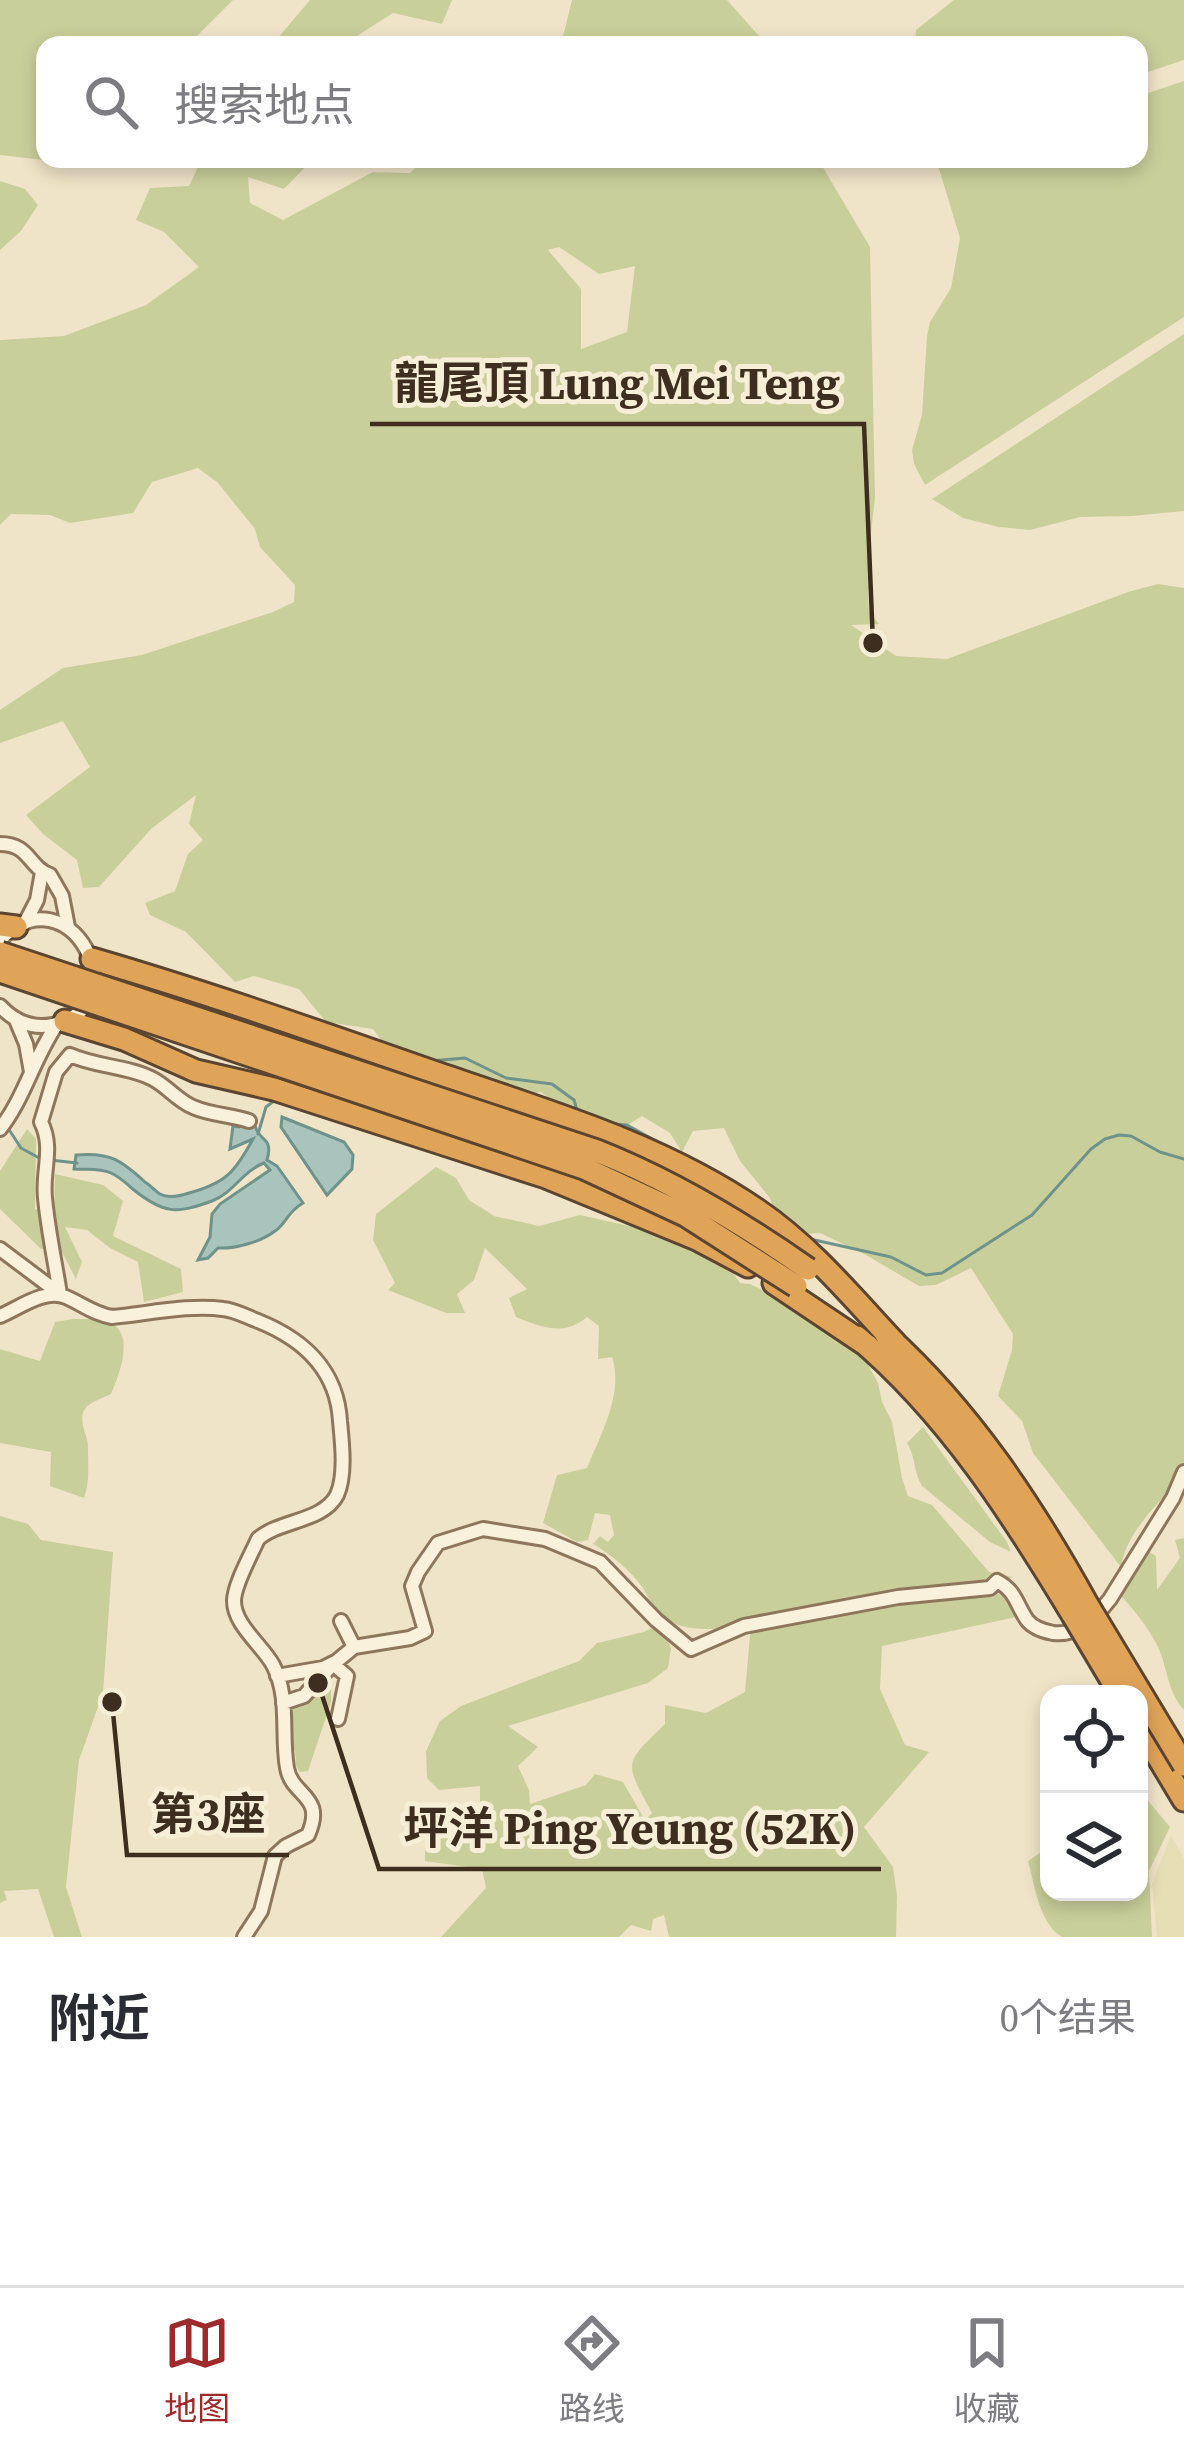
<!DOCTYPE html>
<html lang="zh">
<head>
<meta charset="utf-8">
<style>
	:root { --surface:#fff; --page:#f7f7f7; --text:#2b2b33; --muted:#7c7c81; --line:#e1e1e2; --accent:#9e2a2b }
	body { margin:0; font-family:"Source Serif 4","Noto Sans SC",serif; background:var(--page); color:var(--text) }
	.controls { position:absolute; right:36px; bottom:36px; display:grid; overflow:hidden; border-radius:24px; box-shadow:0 6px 18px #0003 }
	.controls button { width:108px; height:108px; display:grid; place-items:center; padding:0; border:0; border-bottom:3px solid var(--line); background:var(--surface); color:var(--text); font:60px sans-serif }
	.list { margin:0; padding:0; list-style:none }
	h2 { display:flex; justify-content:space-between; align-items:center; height:156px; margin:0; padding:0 48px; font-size:51px }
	h2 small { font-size:39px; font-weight:400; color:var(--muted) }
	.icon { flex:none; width:66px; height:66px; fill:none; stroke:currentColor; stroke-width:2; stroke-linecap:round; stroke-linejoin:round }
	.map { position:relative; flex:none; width:1184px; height:1937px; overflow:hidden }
	.search { position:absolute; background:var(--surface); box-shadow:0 6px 18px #0003; left:36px; right:36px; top:36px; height:132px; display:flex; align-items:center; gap:30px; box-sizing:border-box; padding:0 42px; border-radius:24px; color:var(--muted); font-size:45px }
	.sheet { height:348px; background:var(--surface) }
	nav { display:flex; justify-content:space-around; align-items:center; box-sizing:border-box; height:168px; border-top:3px solid var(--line); background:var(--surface); font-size:33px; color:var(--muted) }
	nav a { display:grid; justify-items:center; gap:6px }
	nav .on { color:var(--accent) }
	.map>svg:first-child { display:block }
</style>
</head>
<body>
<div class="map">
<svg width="1184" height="1937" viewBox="0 0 1184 1937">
	<rect width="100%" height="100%" fill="#f0e4c8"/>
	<path fill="#e6deb5" d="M1171 1835 1184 1859V1937H1157L1152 1884Z"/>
	<path fill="#c9cf9b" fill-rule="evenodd" d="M0 0H233L188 45H45L46 159 43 160 0 155Z
		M310 0H452L442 24 393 13 343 45H272Z
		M572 0H727L767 45H561Z
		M954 0H1184V60L1139 75V45H915L916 30Z
		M1184 81V317L925 485 914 464 912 450 922 415 927 336 930 322 951 288 960 238 936 159H1139V96Z
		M202 159H253L258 162 259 159H309V163L284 189 248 177 250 203 283 220 373 172 410 173 424 159H818L870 247 875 498 869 549 871 576 868 592 869 612 879 624 851 625 896 656 947 659 1128 592 1158 584 1184 588V1476C1161 1500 1126 1532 1121 1567L1033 1453 1022 1421 998 1396 1012 1350 1013 1334 971 1268 936 1285 919 1286 866 1255 820 1233 776 1236 779 1229 770 1198 740 1161 724 1128 693 1131 682 1152 670 1133 642 1116 618 1131 562 1108 541 1092 526 1095 477 1074 398 1063 373 1029 326 1022 299 989 254 976 235 982 186 932 150 915 145 903 175 891 188 854 203 840 189 824 196 795 151 829 99 887 83 888 77 860 43 834 26 815 90 767 63 721 0 743V710L63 668 142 655 273 612 294 602 295 585 260 547 255 529 218 483 198 468 152 482 133 513 70 523 50 515 11 514 0 525V340L64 336 146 305 199 267 164 232 136 220 150 188 189 186ZM559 247 599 274 635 266 627 332 581 349V289L548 250Z
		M0 181 25 189 38 205 21 231 0 250Z
		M1184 334V511L1132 516 1080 517 1030 530 999 527 963 518 932 499Z
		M27 1129 36 1139 35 1209 54 1211 55 1174 103 1185 123 1201 113 1236 181 1269 183 1292 144 1302 138 1262 110 1248 87 1230 65 1227 82 1262 76 1279 61 1250 41 1249 0 1209V1171Z
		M436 1167 456 1178 469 1200 494 1216 539 1226 580 1215 629 1226 692 1247 733 1273 740 1283 750 1284 779 1298 832 1332 866 1361 878 1383 882 1402 892 1422 902 1478 908 1496 932 1505 989 1572 1013 1577 992 1584H965L830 1606 990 1588 1014 1605 1016 1617 882 1646 880 1689 905 1745 929 1752 864 1827 893 1867 897 1896 896 1937H669L664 1915 653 1919 651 1931 631 1925 619 1937H441L486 1888 482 1869 425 1861V1843L480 1812V1786L439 1790 427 1778 426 1751 440 1721 461 1706 579 1661 597 1643 644 1632 660 1624 671 1648 668 1668 648 1683 508 1726 538 1747 518 1766 529 1790 530 1804 586 1785 595 1774 623 1782 645 1820 652 1813C624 1761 623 1765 665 1724V1705L706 1713 745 1692 751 1624C722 1629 682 1636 659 1613 652 1607 648 1596 643 1588 629 1569 613 1556 593 1544L600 1536 608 1542 614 1535 610 1515 595 1513 588 1540 577 1542 543 1523 557 1475 587 1468C601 1434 624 1393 612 1357L598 1359 599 1326 587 1317C564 1337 541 1327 516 1317L509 1298 527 1289 485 1248 474 1280 457 1294 465 1313H446L388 1290 395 1283 373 1240 376 1214Z
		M73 1319C85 1319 103 1318 114 1325 134 1339 118 1377 111 1394 103 1398 89 1402 85 1409 77 1421 89 1437 88 1448 88 1466 90 1481 84 1498L50 1486 51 1452 0 1443V1349L40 1361 55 1322Z
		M923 1427 1007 1542 1011 1552 990 1542 922 1486C913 1472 916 1457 907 1443Z
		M0 1516 28 1524 41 1540 113 1552 103 1693 79 1760 66 1887 82 1937H54L38 1889 4 1891 7 1900 0 1903Z
		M1184 1538V1710C1167 1691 1168 1669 1158 1647 1148 1627 1133 1608 1117 1592L1146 1550 1156 1556 1157 1590 1180 1558 1175 1540Z
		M323 1684 331 1687V1702L308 1771 300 1772 296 1766 295 1750 291 1749 290 1710 306 1701Z
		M1139 1790 1170 1827 1149 1871 1152 1937H1062C1039 1923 1035 1886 1028 1861L1049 1847V1892H1139Z"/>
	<path fill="#a9c4bc" stroke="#6f938a" stroke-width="3" d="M282 1117 344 1142 353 1155 352 1169 327 1195 281 1127Z
		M249 1122 255 1125C258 1142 274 1136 267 1160L277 1166 303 1203C286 1213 287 1223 275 1231 261 1242 235 1249 218 1248L208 1258 198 1260 210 1237 212 1214 220 1204 270 1170 264 1163C243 1171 233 1193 212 1201 176 1214 164 1214 134 1190 127 1184 120 1177 111 1173 100 1168 87 1170 74 1169L76 1155C110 1152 121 1160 145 1182 146 1182 159 1194 160 1194 169 1199 180 1196 189 1193 226 1183 235 1172 253 1139L230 1149 233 1126 239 1127Z"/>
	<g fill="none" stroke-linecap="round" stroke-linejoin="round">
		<path stroke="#6f938a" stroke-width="3" d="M430 1061 465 1058 506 1078 552 1084 574 1100 577 1110
			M614 1124 627 1125 676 1152
			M6 1125 21 1148 41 1159
			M258 1134 266 1107 274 1101
			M50 1160 77 1163
			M810 1239 891 1257 926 1275 942 1273 1032 1215 1091 1149 1105 1139 1119 1135 1131 1136 1160 1152 1184 1159"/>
		<defs>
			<path id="street" d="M0 844C30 844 28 867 50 875L62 896 68 927
				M25 923 37 900 42 872
				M0 940C69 868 142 1006 52 1025 31 1029 14 1021 0 1006
				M16 1020 26 1044 31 1072
				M0 1129C25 1097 34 1057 57 1024
				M0 1249 60 1294
				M60 1294C55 1262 48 1230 45 1198 42 1170 54 1148 41 1122L56 1072 70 1055C97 1067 128 1066 153 1079 168 1087 178 1101 193 1107 211 1115 231 1115 249 1121
				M0 1316C19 1308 45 1288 66 1297 82 1304 94 1314 112 1317 146 1314 190 1304 223 1309 235 1310 247 1317 258 1321 303 1339 337 1370 340 1421 342 1442 346 1475 337 1495 323 1522 279 1520 258 1539 251 1555 234 1585 234 1601 234 1625 262 1645 273 1665 290 1697 281 1734 287 1768 292 1797 326 1795 308 1835L286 1846 275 1856 261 1911 244 1937
				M341 1621 354 1647
				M277 1676 323 1668 337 1661 354 1647 410 1638 425 1631 412 1586 418 1572 438 1543 483 1529 545 1539 600 1562 656 1620 691 1649 744 1626 898 1597 990 1588 997 1581C1016 1591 1016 1604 1027 1620 1033 1628 1043 1631 1053 1633 1079 1636 1095 1618 1110 1599L1173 1498 1184 1472
				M283 1703 304 1696 333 1664 347 1676 338 1719"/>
			<path id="highway" d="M0 925 16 927
				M92 959C209 993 324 1034 439 1074 549 1112 661 1144 757 1210 810 1246 852 1297 895 1343
				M65 1021 124 1039 196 1071 274 1089 546 1177 697 1239 748 1266
				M774 1283 868 1346
				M886 1335C971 1412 1033 1507 1088 1606
				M857 1337C948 1414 1012 1514 1073 1615
				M1139 1725 1184 1800"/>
		</defs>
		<use href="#street" stroke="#8d765c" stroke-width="18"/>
		<use href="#highway" stroke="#5b4430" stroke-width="27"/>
		<use href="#street" stroke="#faf1dc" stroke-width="12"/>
		<use href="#highway" stroke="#e0a458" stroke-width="21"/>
		<defs>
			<path id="highway-bridge" d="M0 953 597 1151C673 1181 741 1222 808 1269
				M0 971 584 1168 685 1215 796 1286
				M1088 1606 1184 1765
				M1073 1615 1120 1694"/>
		</defs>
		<use href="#highway-bridge" stroke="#5b4430" stroke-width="27" stroke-linecap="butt"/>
		<use href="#highway-bridge" stroke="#e0a458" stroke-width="21"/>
	</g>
	<path fill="none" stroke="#3d2e20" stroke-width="4.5" d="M873 643L864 424H370M112 1702L127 1855H289M318 1683L379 1869H881"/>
	<g fill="#3d2e20" stroke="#f7eed8" stroke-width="4.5">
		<circle cx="873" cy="643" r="12"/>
		<circle cx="112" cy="1702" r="12"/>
		<circle cx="318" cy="1683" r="12"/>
	</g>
	<g font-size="45" text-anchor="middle" font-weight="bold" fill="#3d2e20" stroke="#f7eed8" stroke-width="10" stroke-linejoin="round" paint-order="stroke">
		<text x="617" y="399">龍尾頂 Lung Mei Teng</text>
		<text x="208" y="1830">第3座</text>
		<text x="630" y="1844">坪洋 Ping Yeung (52K)</text>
	</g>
</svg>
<div class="controls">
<button><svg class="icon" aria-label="locate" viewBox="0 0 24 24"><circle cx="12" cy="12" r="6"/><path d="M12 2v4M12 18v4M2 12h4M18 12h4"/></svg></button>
<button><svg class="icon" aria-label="layers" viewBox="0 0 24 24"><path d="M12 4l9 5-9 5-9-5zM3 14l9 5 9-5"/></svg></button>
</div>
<div class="search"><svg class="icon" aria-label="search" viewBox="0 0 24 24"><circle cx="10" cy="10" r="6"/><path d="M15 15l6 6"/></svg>搜索地点</div>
</div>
<section class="sheet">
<h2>附近<small>0个结果</small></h2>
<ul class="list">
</ul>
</section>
<nav>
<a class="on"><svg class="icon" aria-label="map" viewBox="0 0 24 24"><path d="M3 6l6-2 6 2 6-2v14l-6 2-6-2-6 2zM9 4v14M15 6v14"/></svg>地图</a>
<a><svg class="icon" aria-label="directions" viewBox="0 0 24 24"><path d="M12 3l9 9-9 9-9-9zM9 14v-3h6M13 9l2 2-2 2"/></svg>路线</a>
<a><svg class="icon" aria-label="saved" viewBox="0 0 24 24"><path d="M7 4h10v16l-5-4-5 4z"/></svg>收藏</a>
</nav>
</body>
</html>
